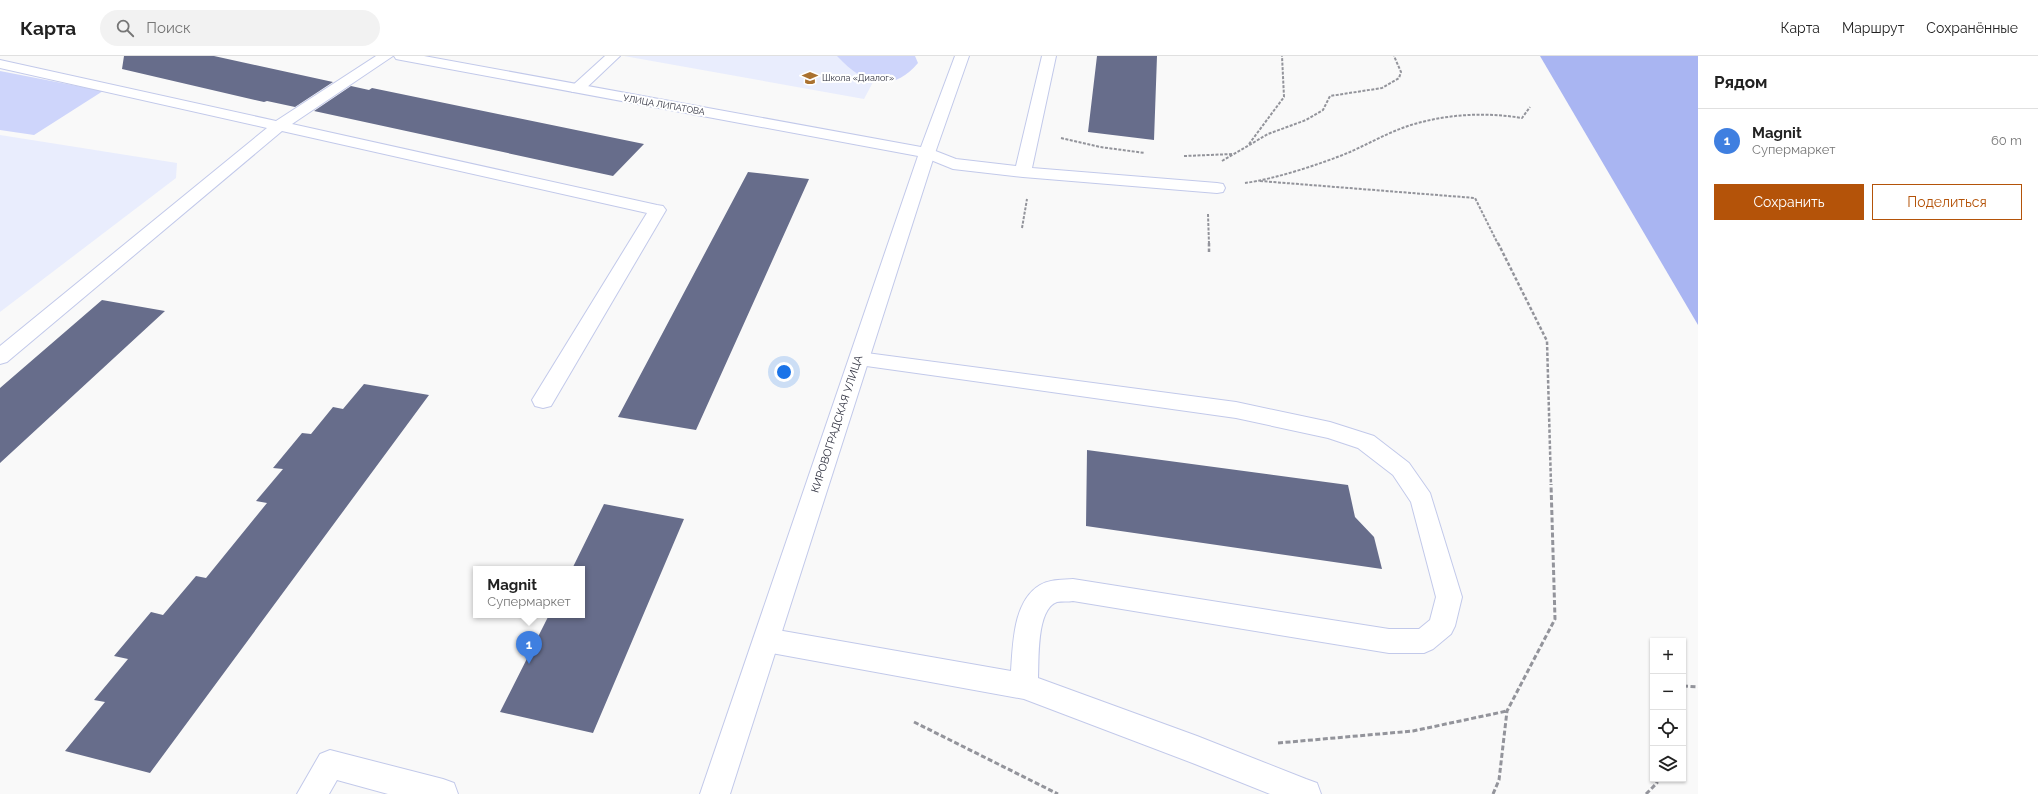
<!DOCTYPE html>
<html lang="ru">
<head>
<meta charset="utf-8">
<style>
	:root { --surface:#fff; --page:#f2f2f2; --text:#222; --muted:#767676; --line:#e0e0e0; --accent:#b45309 }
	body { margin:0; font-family:Raleway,sans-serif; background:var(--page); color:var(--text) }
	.controls { position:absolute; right:12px; bottom:12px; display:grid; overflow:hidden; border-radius:0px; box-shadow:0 1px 3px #0004 }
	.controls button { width:36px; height:36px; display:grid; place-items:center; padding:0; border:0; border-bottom:1px solid var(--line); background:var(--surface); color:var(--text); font:20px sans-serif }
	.you { position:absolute; left:784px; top:316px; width:14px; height:14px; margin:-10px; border:3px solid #fff; border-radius:50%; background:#1a73e8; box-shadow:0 0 0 6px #1a73e833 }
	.badge { display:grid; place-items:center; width:26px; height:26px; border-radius:50%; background:var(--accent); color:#fff; font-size:13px; font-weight:700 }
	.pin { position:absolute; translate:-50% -33px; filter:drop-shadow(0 1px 2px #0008) }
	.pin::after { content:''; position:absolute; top:21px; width:14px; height:12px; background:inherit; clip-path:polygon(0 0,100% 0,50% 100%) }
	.popup { position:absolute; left:473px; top:510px; width:112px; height:52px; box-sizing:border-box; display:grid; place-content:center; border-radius:0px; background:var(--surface); filter:drop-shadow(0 1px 3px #0005); font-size:13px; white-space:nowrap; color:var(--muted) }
	.popup b { font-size:15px; color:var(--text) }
	.popup::after { content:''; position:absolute; left:50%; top:100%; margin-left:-8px; border:8px solid transparent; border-top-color:var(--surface) }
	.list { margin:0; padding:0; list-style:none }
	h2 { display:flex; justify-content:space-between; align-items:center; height:52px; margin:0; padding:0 16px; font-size:17px }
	h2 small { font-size:13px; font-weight:400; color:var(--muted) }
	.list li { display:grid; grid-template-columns:26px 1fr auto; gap:12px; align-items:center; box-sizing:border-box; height:64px; padding:0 16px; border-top:1px solid var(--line) }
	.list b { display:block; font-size:15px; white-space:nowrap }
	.list p { margin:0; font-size:13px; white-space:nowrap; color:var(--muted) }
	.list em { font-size:13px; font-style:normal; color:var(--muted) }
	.actions { display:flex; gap:8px; padding:12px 16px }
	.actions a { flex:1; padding:9px 0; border:1px solid var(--accent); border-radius:0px; text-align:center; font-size:14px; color:var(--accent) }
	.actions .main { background:var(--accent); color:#fff }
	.icon { flex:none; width:22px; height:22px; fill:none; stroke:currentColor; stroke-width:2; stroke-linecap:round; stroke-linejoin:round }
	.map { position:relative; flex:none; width:1698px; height:738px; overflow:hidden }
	header { display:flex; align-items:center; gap:24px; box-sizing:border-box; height:56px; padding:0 20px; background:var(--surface); border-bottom:1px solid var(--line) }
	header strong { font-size:19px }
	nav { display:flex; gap:22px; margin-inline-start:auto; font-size:14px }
	.search { width:280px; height:36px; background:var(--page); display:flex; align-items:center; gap:10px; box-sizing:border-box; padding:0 14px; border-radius:22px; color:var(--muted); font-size:15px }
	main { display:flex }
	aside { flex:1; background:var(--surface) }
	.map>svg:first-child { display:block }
</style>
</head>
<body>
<header>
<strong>Карта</strong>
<div class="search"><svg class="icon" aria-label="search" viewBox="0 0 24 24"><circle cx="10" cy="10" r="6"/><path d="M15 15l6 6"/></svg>Поиск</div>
<nav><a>Карта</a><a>Маршрут</a><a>Сохранённые</a></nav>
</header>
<main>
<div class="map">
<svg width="1698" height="738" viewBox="0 0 1698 738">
	<rect width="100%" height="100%" fill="#f9f9f9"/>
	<path fill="#e9edfd" d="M624 0H887L864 43Z
		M0 79 177 107 176 122 0 256Z"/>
	<path fill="#ced5fb" d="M837 0H915L918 7C891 39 862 27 837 0Z
		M0 15 103 35 34 79 0 74Z"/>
	<path fill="#a9b5f2" d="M1540 0H1698V269Z"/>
	<path fill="#676d8b" d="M124 0H214L333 26 295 51 267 45 264 46 122 13Z
		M1097 0H1157L1154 84 1088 76Z
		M351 30 369 34 372 32 644 88 613 120 314 55Z
		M748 116 809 123 696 374 618 361Z
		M102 244 165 255 0 407V332Z
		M364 328 429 339 150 717 65 695 105 646 94 644 128 603 114 600 151 556 163 559 196 520 206 522 267 447 256 445 283 413 273 412 302 377 311 378 333 351 343 353Z
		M1087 394 1348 429 1355 461 1374 481 1382 513 1086 470Z
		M604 448 684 463 593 677 500 656 549 559H582V513H572Z"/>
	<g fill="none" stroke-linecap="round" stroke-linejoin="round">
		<defs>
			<path id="service" d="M376 0H393L292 68 657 149 663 150 666 154 551 350 543 352 535 350 532 344 647 157 282 75 7 306 0 308V290L267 72 0 12V4L276 65Z
				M605 0H620L582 36H572L570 33 572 30Z
				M1042 0H1056L1032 112 1217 127 1223 128 1225 132 1223 136 1217 137 1023 121 953 113 921 100 919 97 921 94H933L956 103 1016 110Z
				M859 296 1236 346 1330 366 1374 380 1409 407 1430 437 1462 541 1455 570 1451 578 1433 593 1424 597H1389L1073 545C1068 546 1062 545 1057 546 1036 553 1039 605 1038 622L1197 680 1306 723 1317 727 1321 738H1270L1195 708 1024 643 766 596 757 592 753 584 757 576 766 572 1011 615C1013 588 1013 545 1040 529 1050 523 1062 524 1073 523L1389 573H1419L1430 564 1436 541 1411 446 1393 419 1358 392 1328 382 1236 362 852 308 849 303 852 298Z
				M330 694 443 723 454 727 458 738H388L337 724 329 738H297L320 698Z"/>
			<path id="tertiary" d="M394 0H424L921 91 955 0H969L935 97 730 738H700L918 100 401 4 396 3Z"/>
		</defs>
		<use href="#service" stroke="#c2c9ea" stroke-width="2"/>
		<use href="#tertiary" stroke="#c2c9ea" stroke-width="2"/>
		<path stroke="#93949b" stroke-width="2" stroke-dasharray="3 1.5" stroke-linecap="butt" d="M1061 82 1100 91 1145 97
			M1249 88 1284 41 1282 0
			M1184 100 1233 98
			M1222 105 1268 78 1306 64 1323 54 1330 40 1382 32 1399 22 1401 16 1394 0
			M1260 125 1475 142 1498 188
			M1245 127C1275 123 1321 108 1350 96 1370 87 1389 76 1411 69 1447 58 1485 56 1522 62L1530 51
			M1208 158 1209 188
			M1022 172 1027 143"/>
		<path stroke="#93949b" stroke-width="2.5" stroke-dasharray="3.5 2" stroke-linecap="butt" d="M1209 187V196
			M1498 187 1547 285 1551 429"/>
		<path stroke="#93949b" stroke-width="3" stroke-dasharray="5 2.5" stroke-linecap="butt" d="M1683 630 1698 631
			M914 666 1058 738
			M1278 687 1413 675 1507 655
			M1493 738 1499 724 1507 655 1555 563 1551 428
			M1646 738 1657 727 1656 723"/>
		<use href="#service" fill="#fff" fill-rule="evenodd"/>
		<use href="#tertiary" fill="#fff" fill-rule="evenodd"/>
	</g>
	<defs>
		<symbol id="school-bare" viewBox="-9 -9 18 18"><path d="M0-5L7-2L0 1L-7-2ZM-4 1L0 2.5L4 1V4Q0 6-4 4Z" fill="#aa7130" stroke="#fff" stroke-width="2.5" paint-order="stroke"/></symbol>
	</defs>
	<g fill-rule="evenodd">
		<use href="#school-bare" x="799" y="11" width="22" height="22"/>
	</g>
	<g text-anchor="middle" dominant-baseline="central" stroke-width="4" stroke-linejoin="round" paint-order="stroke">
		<g font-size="9" fill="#2c2e3c" stroke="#fff" text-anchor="start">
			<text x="822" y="22">Школа «Диалог»</text>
		</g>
		<g font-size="9" fill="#2c2e3c" stroke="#fff">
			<text transform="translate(664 49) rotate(10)">УЛИЦА ЛИПАТОВА</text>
		</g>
		<g font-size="11" fill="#2c2e3c" stroke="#fff">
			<text transform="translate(837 368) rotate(-72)">КИРОВОГРАДСКАЯ УЛИЦА</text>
		</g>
	</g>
</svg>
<div class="controls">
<button>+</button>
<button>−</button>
<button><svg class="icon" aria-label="locate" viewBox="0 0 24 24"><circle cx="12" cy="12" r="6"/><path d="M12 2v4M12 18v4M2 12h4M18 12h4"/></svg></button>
<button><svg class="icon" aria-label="layers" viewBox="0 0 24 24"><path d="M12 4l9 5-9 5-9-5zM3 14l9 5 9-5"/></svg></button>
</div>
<div class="you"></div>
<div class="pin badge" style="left:529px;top:608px;background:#3f7fe0">1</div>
<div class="popup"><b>Magnit</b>Супермаркет</div>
</div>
<aside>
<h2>Рядом<small></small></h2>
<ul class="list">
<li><span class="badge" style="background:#3f7fe0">1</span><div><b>Magnit</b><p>Супермаркет</p></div><em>60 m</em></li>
</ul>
<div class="actions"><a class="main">Сохранить</a><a>Поделиться</a></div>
</aside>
</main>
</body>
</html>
